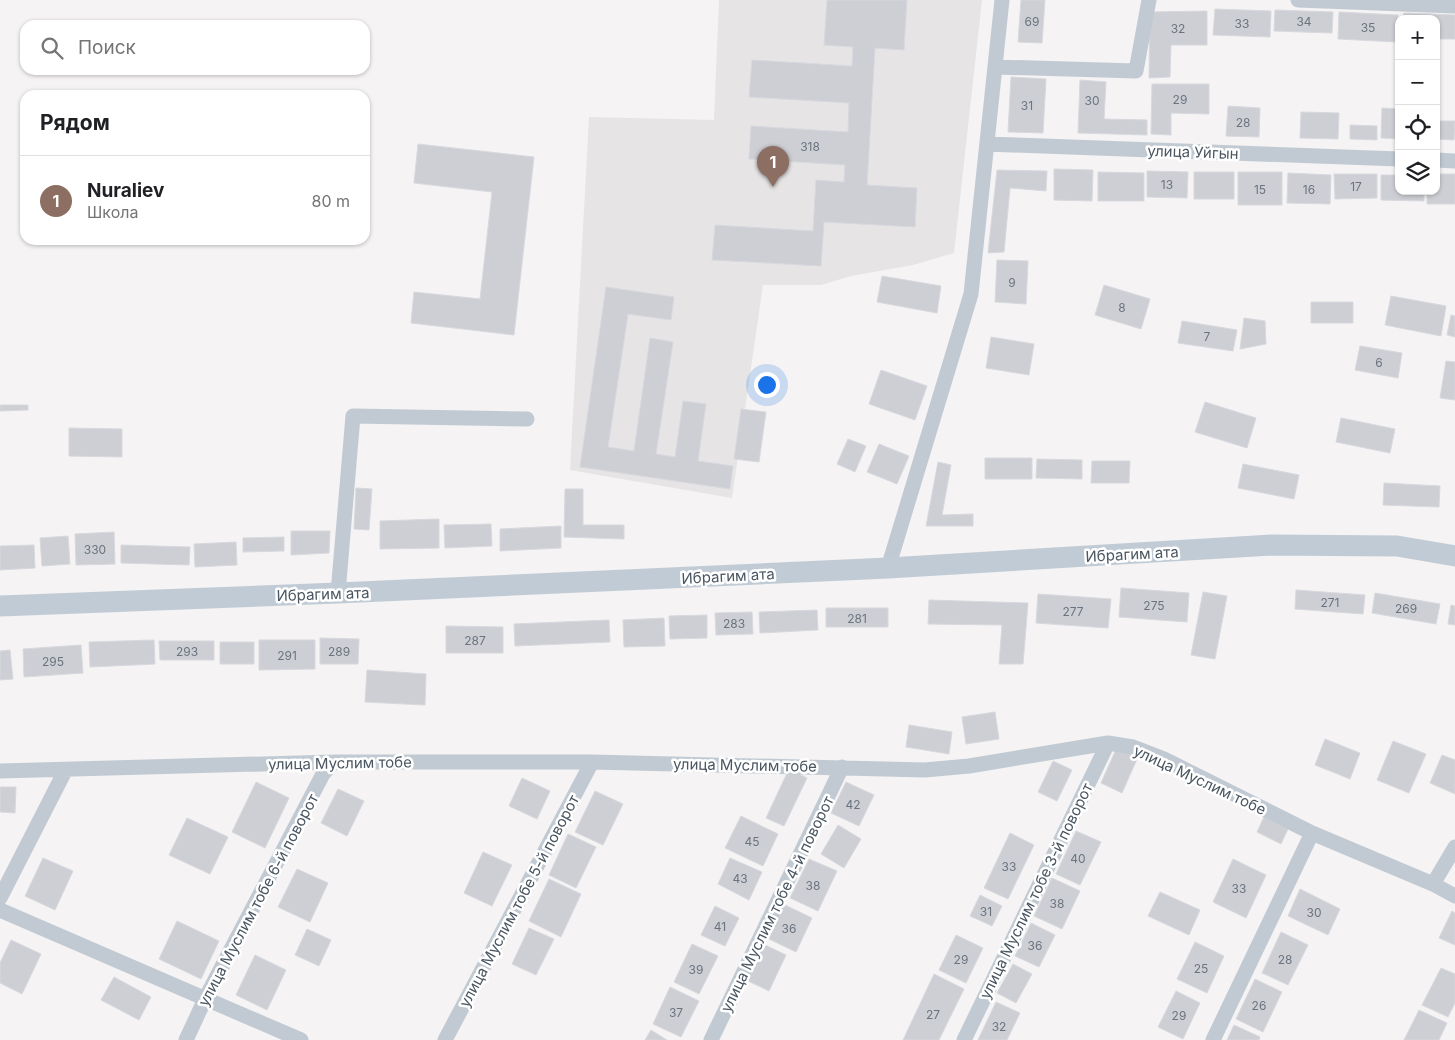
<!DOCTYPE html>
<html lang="ru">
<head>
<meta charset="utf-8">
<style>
	:root { --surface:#fff; --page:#f6f6f6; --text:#202124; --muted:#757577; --line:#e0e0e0; --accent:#1a73e8 }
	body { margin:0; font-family:Inter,sans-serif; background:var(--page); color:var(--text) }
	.controls { position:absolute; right:15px; top:15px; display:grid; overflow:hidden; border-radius:10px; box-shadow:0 1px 4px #0004 }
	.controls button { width:45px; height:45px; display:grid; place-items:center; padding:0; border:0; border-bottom:1px solid var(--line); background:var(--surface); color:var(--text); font:25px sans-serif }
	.you { position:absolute; left:766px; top:384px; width:18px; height:18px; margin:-12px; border:4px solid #fff; border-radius:50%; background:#1a73e8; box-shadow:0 0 0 8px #1a73e833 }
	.badge { display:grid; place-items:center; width:32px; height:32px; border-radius:50%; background:var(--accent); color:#fff; font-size:16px; font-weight:700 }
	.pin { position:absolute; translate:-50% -41px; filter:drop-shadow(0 1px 2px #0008) }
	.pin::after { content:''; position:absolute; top:26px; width:18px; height:15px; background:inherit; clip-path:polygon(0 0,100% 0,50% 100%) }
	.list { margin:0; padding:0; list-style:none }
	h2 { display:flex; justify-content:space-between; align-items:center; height:65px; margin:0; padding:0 20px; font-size:21px }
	h2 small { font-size:16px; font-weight:400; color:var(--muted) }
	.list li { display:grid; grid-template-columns:32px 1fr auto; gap:15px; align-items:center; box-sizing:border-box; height:90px; padding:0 20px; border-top:1px solid var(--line) }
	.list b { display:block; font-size:19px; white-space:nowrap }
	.list p { margin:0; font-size:16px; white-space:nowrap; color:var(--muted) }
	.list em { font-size:16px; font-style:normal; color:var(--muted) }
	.icon { flex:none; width:28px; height:28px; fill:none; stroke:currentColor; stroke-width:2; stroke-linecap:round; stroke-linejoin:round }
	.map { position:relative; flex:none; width:1455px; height:1040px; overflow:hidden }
	.search { position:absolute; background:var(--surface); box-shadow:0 1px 4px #0004; left:20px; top:20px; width:350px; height:55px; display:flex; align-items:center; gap:12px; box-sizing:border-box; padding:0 18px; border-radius:15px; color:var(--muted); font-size:19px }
	.panel { position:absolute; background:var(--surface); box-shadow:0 1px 4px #0004; left:20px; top:90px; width:350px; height:155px; border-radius:15px }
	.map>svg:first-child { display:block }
</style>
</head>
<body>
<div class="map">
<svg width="1455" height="1040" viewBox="0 0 1455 1040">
	<rect width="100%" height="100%" fill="#f5f3f3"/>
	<path fill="#e6e4e5" d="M719 0H982L954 253 913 265 851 276 821 285H763L732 498 570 470 589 117 714 120Z"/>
	<path fill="#cdcfd5" stroke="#d7d9de" d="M827 0H907L904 50 875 48 867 185 917 188 915 227 824 222 821 266 712 260 715 225 813 231 816 180 844 182 845 165 749 159 751 126 848 132 849 103 749 97 752 60 852 66 853 47 824 45Z
		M1021 0H1045L1042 43 1018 42Z
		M1215 9 1271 11 1270 37 1213 35Z
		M1275 10 1333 12 1332 33 1274 31Z
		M1207 11V45H1171L1170 77 1149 78 1150 12Z
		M1339 12 1398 15 1397 42 1338 39Z
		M1404 13 1455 15V39H1436V19H1403Z
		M1011 77 1046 79 1043 133 1008 132Z
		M1080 80 1106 82 1104 119 1147 120V135L1078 133Z
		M1152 84H1209V114L1171 113V135L1151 134Z
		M1228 106 1260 108 1259 137 1226 136Z
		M1382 108 1399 109V139L1381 138Z
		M1301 112 1339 113 1338 139 1300 138Z
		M1436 121H1455L1454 140 1436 139Z
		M1350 125 1377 126V140L1350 139Z
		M418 144 534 157 514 335 411 323 414 292 480 299 492 192 414 183Z
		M1054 169 1093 170 1092 201 1054 200Z
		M997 170 1047 171 1046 191 1010 188 1004 252 988 253Z
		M1147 171 1188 172 1187 198 1147 197Z
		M1098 172 1144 173V201H1098Z
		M1194 172H1234V199H1194Z
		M1238 172H1282V205H1238Z
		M1288 173 1331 175 1330 204 1287 203Z
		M1334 174H1377V198L1335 199Z
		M1436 174H1455V204H1427V191H1436Z
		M1381 175H1399V191H1424V201L1381 200Z
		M997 260 1028 261 1026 304 995 302Z
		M882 276 941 286 937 313 877 302Z
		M1104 285 1150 299 1141 329 1095 315Z
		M606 287 674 297 671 320 628 314 608 447 634 451 650 338 673 342 656 454 675 457 683 401 706 404 698 461 733 466 730 489 580 467Z
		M1391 296 1446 306 1441 336 1385 325Z
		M1311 302H1353V323H1311Z
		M1451 315 1455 316V337L1447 335Z
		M1244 318 1265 321 1266 344 1240 349Z
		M1182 321 1237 330 1233 351 1178 343Z
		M991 337 1034 344 1029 375 986 368Z
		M1360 346 1402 353 1398 378 1355 370Z
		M1446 361 1455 362V400L1440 398Z
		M881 370 927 386 915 420 869 404Z
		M1205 402 1256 418 1247 448 1195 432Z
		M0 405H28V410L0 411Z
		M741 409 766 412 759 462 734 459Z
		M1341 418 1395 429 1390 453 1336 442Z
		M69 428 122 429V457L69 456Z
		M848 439 866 446 855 472 837 464Z
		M879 444 909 456 897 484 867 472Z
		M985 458H1032V479H985Z
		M1037 459 1082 460V479L1036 478Z
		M1092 461H1130L1129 483H1091Z
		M938 462 951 465 942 515 973 514V526H926Z
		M1243 464 1299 475 1294 499 1238 488Z
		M1384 483 1440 486 1439 507 1383 505Z
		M356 488 372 489 369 530 354 529Z
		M565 489H583V525H624V539L564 537Z
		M439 519V548L380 549V521Z
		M491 524 492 546 445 548 444 525Z
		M561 526V548L500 551V529Z
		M291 531H330L329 553 291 555Z
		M114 532 115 564 76 565 75 534Z
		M68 536 70 564 42 566 40 538Z
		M284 537V551L243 552V538Z
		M236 542 237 565 195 567 194 544Z
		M34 545 35 568 0 570V546Z
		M121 545 190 547 189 565 121 563Z
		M1121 588 1189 593 1187 622 1119 617Z
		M1296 590 1365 595 1363 614 1295 609Z
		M1203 592 1227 596 1215 659 1191 655Z
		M1375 593 1440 604 1436 624 1372 613Z
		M1038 594 1111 599 1108 628 1036 623Z
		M929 600 1028 603 1023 664H999L1002 625 928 624Z
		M1451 605 1455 606V625L1448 624Z
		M826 608H888V627H826Z
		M817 610 818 630 760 633 759 612Z
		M752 612 753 634 716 635 715 613Z
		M707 615V638L670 639 669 616Z
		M664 618 665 646 624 647 623 620Z
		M609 620 610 642 515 646 514 624Z
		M446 626 503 627V653H446Z
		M320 638 359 639 358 664H320Z
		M154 640 155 664 90 667 89 642Z
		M259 640H315V669L259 670Z
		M159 641H214V660H160Z
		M220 642H254V664H220Z
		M81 645 83 673 24 677 23 649Z
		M10 650 13 679 0 680V651Z
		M367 670 426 674 425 705 365 702Z
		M995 712 999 739 966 744 962 717Z
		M909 725 952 732 949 754 906 747Z
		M1325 739 1360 753 1350 779 1315 765Z
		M1393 741 1426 754 1409 793 1377 780Z
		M1117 747 1138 757 1122 793 1101 783Z
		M1442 755 1455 760V794L1430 783Z
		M1053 761 1072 770 1057 801 1038 792Z
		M789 769 807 778 784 826 766 818Z
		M522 778 550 791 537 819 509 806Z
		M256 782 289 798 265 848 232 832Z
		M846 782 874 795 859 826 831 813Z
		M0 787H16L15 813 0 812Z
		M338 789 364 801 347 836 321 823Z
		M595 791 623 804 603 845 575 832Z
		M741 816 778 834 763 866 725 848Z
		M1264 817 1288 829 1281 844 1257 832Z
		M187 818 228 837 210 874 169 855Z
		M838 825 861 839 844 868 821 854Z
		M1076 831 1101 842 1080 885 1056 874Z
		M1010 833 1034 845 1008 899 984 888Z
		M568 834 596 847 576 888 549 875Z
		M483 852 512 865 492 906 464 893Z
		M43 858 73 871 55 910 25 896Z
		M730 858 762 872 749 900 718 884Z
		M809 859 837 871 818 911 790 898Z
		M1233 859 1266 875 1246 918 1213 902Z
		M297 869 328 883 310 922 278 907Z
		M1052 878 1080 891 1062 929 1034 916Z
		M549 879 581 894 561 937 529 921Z
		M1300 889 1340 909 1328 935 1288 916Z
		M1160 892 1200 910 1189 935 1148 916Z
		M980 895 1002 906 992 926 970 916Z
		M783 904 812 918 796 952 767 938Z
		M715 906 739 918 725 946 701 935Z
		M1452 911 1455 913V945L1439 938Z
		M177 921 219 941 201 979 159 959Z
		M1031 923 1055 935 1039 967 1015 956Z
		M529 928 554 939 536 975 512 964Z
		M307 929 331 940 319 966 295 955Z
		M1281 932 1308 945 1288 985 1262 973Z
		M956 935 983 948 966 983 939 970Z
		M11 940 41 954 22 994 0 983V963Z
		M1195 942 1224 956 1207 993 1177 979Z
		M692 944 718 956 699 994 674 982Z
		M763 944 786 955 769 991 746 980Z
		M255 955 286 970 267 1010 236 995Z
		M1013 964 1032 974 1016 1003 997 993Z
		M1441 968 1455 974V1003L1448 1017 1422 1005Z
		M934 974 964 989 939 1040H903Z
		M114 977 151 997 139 1020 101 1000Z
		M1255 979 1282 992 1263 1032 1236 1019Z
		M670 987 699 1001 681 1037 653 1024Z
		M1176 991 1200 1003 1183 1039 1158 1027Z
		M996 1002 1020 1013 1007 1040H978Z
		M1419 1010 1447 1023 1439 1040H1404Z
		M1234 1025 1260 1037 1259 1040H1227Z
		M651 1030 667 1040H645Z"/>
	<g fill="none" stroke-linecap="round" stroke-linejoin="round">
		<path stroke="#c1cad2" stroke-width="15" d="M1298 0 1455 6
			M995 67 1136 71 1149 0
			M987 144 1399 159
			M1436 160 1455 161
			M888 568 971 294 1002 0
			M338 593 353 416 527 419
			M0 771 334 762H592L925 770 969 766 1108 743 1133 747 1164 759 1312 833 1433 884 1455 896
			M1433 884 1455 847
			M0 898 65 771
			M0 910 301 1040
			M186 1040 205 999 323 774 334 762
			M445 1040 592 762
			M711 1040 842 767
			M964 1040 1108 743
			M1213 1040 1312 833"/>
		<path stroke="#c1cbd6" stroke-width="21" d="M0 606 338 593 888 568 1272 545 1397 546 1455 556"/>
	</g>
	<g text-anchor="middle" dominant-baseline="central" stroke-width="5" stroke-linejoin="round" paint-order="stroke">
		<g font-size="12" fill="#6b747e">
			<text x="1032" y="21">69</text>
			<text x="1304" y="21">34</text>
			<text x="1242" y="23">33</text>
			<text x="1368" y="27">35</text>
			<text x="1178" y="28">32</text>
			<text x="1180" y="99">29</text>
			<text x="1092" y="100">30</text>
			<text x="1027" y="105">31</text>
			<text x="1243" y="122">28</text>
			<text x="810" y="146">318</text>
			<text x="1167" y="184">13</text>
			<text x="1356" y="186">17</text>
			<text x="1260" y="189">15</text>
			<text x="1309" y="189">16</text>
			<text x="1012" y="282">9</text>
			<text x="1122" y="307">8</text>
			<text x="1207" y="336">7</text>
			<text x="1379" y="362">6</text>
			<text x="95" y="549">330</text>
			<text x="1330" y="602">271</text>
			<text x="1154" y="605">275</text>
			<text x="1406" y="608">269</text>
			<text x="1073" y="611">277</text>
			<text x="857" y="618">281</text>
			<text x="734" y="623">283</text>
			<text x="475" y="640">287</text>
			<text x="187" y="651">293</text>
			<text x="339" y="651">289</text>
			<text x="287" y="655">291</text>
			<text x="53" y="661">295</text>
			<text x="853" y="804">42</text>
			<text x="752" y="841">45</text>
			<text x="1078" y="858">40</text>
			<text x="1009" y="866">33</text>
			<text x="740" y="878">43</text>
			<text x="813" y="885">38</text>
			<text x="1239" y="888">33</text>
			<text x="1057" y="903">38</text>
			<text x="986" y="911">31</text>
			<text x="1314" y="912">30</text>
			<text x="720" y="926">41</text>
			<text x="789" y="928">36</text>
			<text x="1035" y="945">36</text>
			<text x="961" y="959">29</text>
			<text x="1285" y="959">28</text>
			<text x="1201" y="968">25</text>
			<text x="696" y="969">39</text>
			<text x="1259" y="1005">26</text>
			<text x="676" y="1012">37</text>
			<text x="933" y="1014">27</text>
			<text x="1179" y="1015">29</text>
			<text x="999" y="1026">32</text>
		</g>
		<g font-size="15" fill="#4a5661" stroke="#fff">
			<text transform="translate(1193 152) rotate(2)">улица Уйгын</text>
			<text transform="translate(1132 554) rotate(-3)">Ибрагим ата</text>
			<text transform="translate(728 576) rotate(-3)">Ибрагим ата</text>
			<text transform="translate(323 594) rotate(-2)">Ибрагим ата</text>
			<text transform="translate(340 763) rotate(-1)">улица Муслим тобе</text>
			<text transform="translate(745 765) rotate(1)">улица Муслим тобе</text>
			<text transform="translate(1200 780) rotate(25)">улица Муслим тобе</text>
			<text transform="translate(1036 891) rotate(-64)">улица Муслим тобе 3-й поворот</text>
			<text transform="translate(258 900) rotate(-62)">улица Муслим тобе 6-й поворот</text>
			<text transform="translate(519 901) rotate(-62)">улица Муслим тобе 5-й поворот</text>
			<text transform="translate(777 904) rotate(-64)">улица Муслим тобе 4-й поворот</text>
		</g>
	</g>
</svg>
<div class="controls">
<button>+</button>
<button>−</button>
<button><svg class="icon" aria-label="locate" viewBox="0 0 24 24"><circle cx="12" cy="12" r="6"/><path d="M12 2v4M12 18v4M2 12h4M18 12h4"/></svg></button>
<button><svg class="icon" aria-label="layers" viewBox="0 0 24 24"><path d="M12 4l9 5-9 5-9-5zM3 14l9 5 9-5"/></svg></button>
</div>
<div class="you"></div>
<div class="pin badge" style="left:773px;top:187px;background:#8d6e63">1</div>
<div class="search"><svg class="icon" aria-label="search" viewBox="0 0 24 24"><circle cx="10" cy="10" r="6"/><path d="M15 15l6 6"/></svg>Поиск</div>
<section class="panel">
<h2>Рядом<small></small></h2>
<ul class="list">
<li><span class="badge" style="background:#8d6e63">1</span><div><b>Nuraliev</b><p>Школа</p></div><em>80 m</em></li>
</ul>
</section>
</div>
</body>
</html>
